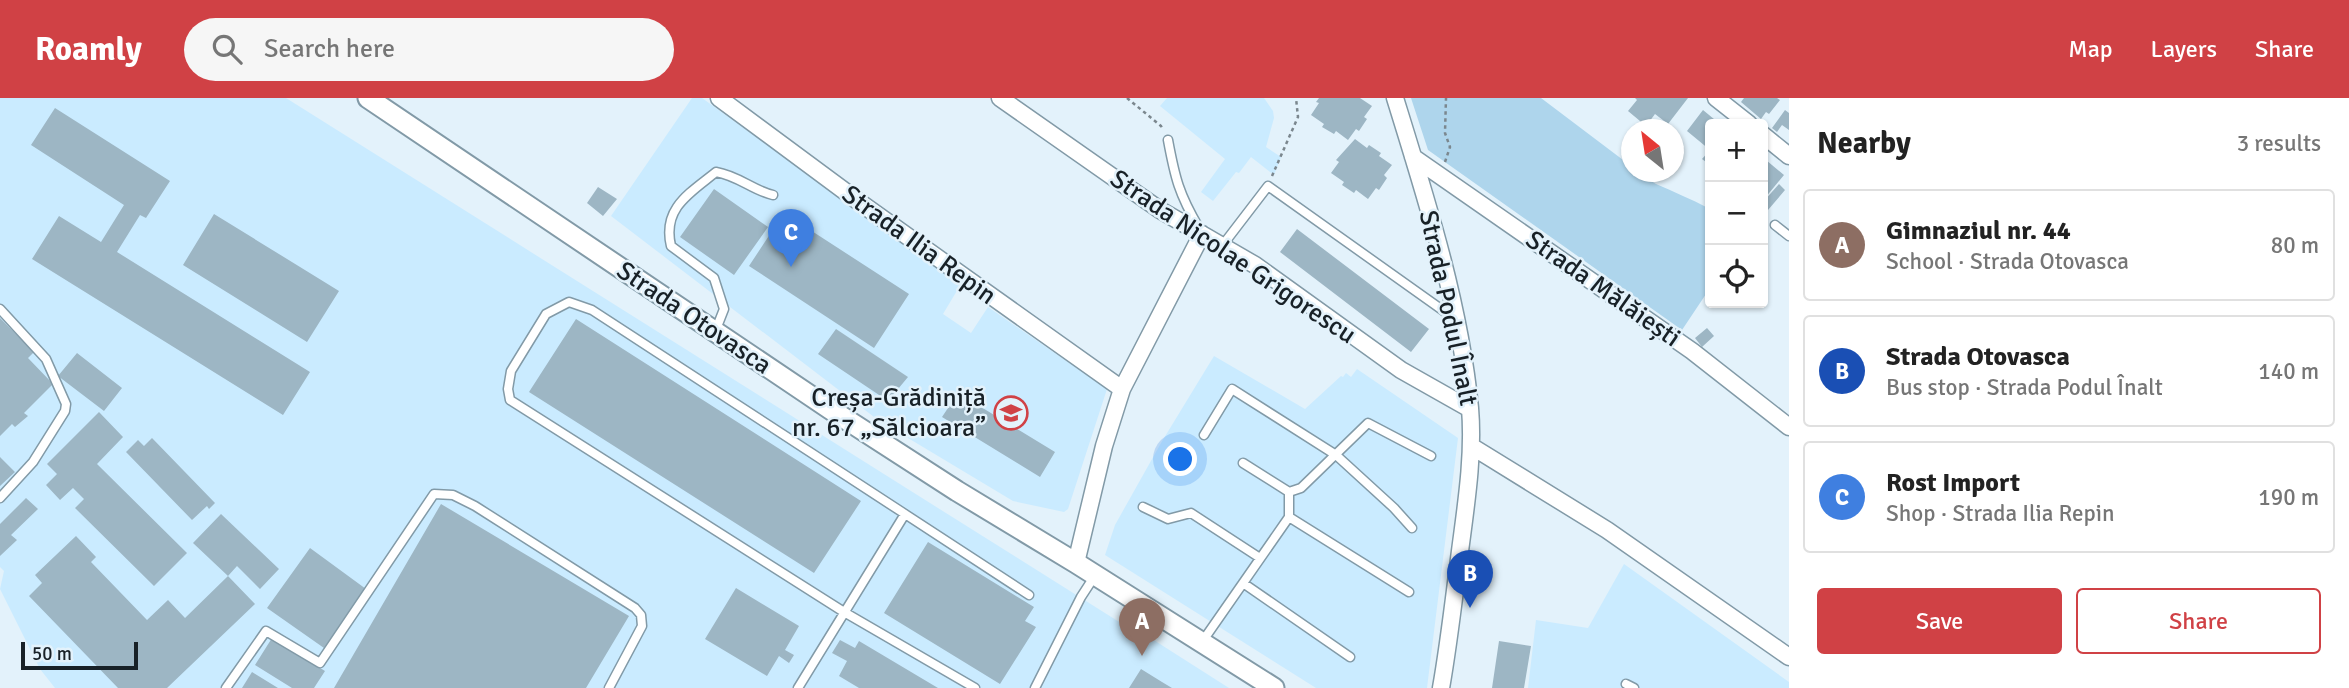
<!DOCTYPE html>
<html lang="en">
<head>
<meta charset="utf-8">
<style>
	:root { --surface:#fff; --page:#f6f6f6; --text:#222; --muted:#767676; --line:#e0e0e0; --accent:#d04145 }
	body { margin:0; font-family:Signika,sans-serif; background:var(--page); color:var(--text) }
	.controls { position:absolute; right:21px; top:21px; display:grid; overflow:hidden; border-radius:7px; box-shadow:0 2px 5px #0004 }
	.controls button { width:63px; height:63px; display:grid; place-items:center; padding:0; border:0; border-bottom:2px solid var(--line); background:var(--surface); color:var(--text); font:35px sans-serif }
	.compass { position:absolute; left:1621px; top:21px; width:63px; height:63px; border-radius:50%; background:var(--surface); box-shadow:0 2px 5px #0004; rotate:330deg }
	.scale { position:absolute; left:21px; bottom:18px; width:117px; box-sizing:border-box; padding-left:7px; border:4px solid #182127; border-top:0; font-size:19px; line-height:24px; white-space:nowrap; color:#182127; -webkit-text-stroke:5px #e3f2fb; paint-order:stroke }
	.you { position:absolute; left:1181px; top:362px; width:24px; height:24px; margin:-18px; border:5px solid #fff; border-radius:50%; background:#1a73e8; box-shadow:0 0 0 10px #1a73e833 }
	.badge { display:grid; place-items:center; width:46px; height:46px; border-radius:50%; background:var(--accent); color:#fff; font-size:23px; font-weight:700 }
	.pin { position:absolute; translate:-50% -58px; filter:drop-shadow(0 2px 4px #0008) }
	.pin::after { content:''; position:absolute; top:37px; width:24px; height:21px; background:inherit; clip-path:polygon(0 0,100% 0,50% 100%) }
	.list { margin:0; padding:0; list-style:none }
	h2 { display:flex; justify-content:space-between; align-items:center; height:91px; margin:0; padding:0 28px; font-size:30px }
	h2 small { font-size:23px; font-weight:400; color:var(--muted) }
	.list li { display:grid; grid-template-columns:46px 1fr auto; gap:21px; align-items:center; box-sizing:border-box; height:112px; margin:0 14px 14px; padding:0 14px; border:2px solid var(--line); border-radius:7px }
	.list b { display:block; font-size:26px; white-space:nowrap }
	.list p { margin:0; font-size:23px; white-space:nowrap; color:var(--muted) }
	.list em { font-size:23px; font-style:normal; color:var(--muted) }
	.actions { display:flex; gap:14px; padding:21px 28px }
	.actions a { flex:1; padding:16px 0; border:2px solid var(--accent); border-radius:7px; text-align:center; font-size:24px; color:var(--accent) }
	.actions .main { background:var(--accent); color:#fff }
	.icon { flex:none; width:38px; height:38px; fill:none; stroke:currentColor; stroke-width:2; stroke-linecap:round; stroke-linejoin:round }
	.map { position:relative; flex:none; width:1789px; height:590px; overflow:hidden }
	header { display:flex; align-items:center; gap:42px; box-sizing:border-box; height:98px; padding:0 35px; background:var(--accent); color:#fff }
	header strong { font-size:33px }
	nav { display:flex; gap:38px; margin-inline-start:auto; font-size:24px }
	.search { width:490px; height:63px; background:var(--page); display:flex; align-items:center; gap:18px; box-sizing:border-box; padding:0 24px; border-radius:38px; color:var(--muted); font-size:26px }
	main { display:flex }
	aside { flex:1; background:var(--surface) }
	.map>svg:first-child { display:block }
</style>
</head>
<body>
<header>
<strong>Roamly</strong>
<div class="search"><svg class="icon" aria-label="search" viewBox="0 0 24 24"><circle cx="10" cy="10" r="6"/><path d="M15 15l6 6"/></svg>Search here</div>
<nav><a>Map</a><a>Layers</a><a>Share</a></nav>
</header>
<main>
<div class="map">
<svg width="1789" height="590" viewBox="0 0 1789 590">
	<rect width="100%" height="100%" fill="#e3f2fb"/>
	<path fill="#caebff" d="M0 0H286L1124 527 1127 525 1229 590H55L40 571 0 491 4 473 0 469Z
		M692 0H702L961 186 943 216 971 235 988 209 1107 291 1068 411 1064 414 1013 403 878 322 611 118Z
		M1167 0H1264L1273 13 1274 20 1266 49 1281 59 1274 77 1251 59 1239 75 1236 74 1213 103 1201 94 1225 61 1160 8Z
		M1214 258 1305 311 1341 278 1343 279 1346 275 1351 279 1357 271 1458 340 1427 590H1316L1105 457 1115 427 1161 345Z
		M1624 466 1789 584V590H1528L1536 522 1588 530Z"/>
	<path fill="#aed5ec" d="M1411 0H1541L1631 68 1632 74C1642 74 1647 81 1656 86 1674 94 1691 101 1708 110L1710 112V190L1682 232 1428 52Z"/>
	<path fill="#9db6c4" d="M1319 0H1360L1372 8 1364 19 1367 21 1359 33 1356 31 1348 42 1336 33 1334 36 1322 29 1324 26 1311 17 1319 5 1316 4Z
		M1635 0H1688L1668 26 1655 16 1646 28 1628 13 1637 2Z
		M1744 0H1777L1780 2 1769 16 1766 14 1761 21 1741 4Z
		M55 10 170 83 146 120 140 117 117 154 310 274 283 317 32 161 59 118 101 144 124 107 31 47Z
		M1703 12 1720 26H1710V67L1702 61 1710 52 1687 33Z
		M1785 12 1789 15V32L1782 27 1777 34 1772 30Z
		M1355 41 1367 50 1369 47 1381 55 1379 58 1392 67 1384 77 1387 80 1379 92 1376 90 1368 101 1356 92 1354 95 1342 87 1344 84 1331 75 1339 64 1336 62Z
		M1766 62 1784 77 1765 100 1763 98V65Z
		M1779 86 1785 92 1768 112 1763 108V104Z
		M598 89 617 101 603 118 587 105Z
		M714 91 768 129 734 177 680 139Z
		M784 115 909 196 874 250 749 168Z
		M214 116 339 193 307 244 183 167Z
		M1297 131 1429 231 1411 254 1280 154Z
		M0 220 34 254 28 260 53 286 24 315 28 318 15 329 12 326 0 338Z
		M576 221 861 403 814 475 529 294Z
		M1707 230 1714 238 1702 249 1695 240Z
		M836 231 908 279 888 303 818 256Z
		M77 255 122 290 104 313 58 278Z
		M958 295 1055 354 1040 379 942 319Z
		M99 314 123 339 97 366 187 455 154 488 75 410 84 401 73 390 60 402 46 387 57 376 47 366Z
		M152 340 215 405 209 411 207 408 192 422 126 354 138 342 144 348Z
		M0 359 15 374 0 388Z
		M26 400 38 411 11 437 17 442 0 458V426Z
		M441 406 629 518 586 590H334Z
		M221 416 279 471 260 491 237 468 228 478 193 445Z
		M76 438 96 459 91 464 147 522 168 502 185 520 228 478 255 506 167 590H118L29 498 42 485 35 477Z
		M928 444 1034 509 1025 523 1036 529 1000 586 884 515Z
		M310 450 366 491 324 550 267 510Z
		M736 490 799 528 785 552 794 557 789 565 779 558 767 578 705 541Z
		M272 540 325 573 314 590H292L255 567Z
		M840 542 855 550 859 543 938 590H859L839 578 847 563 832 555Z
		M1499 543 1531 548 1524 590H1492Z
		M1141 571 1162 584 1172 590H1129Z
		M252 574 278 590H242Z"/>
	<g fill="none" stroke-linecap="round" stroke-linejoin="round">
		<defs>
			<path id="service" d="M1168 42C1175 80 1179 96 1199 130
				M1775 127 1789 138
				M1222 148 1268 88 1455 221
				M0 211 46 261 66 306 65 313 33 364 0 400
				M715 234 724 211 714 180 671 148C662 110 690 95 716 74 739 78 752 92 773 97
				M1204 337 1232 291 1336 357 1394 410 1412 430
				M1289 394 1301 390 1368 325 1431 358
				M1143 409 1168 421 1191 415 1260 460
				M905 416 592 212 569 204 546 216 511 273 508 291 510 302 844 514 975 590
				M1289 419 1409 494
				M1243 485 1350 559
				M1202 544 1289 419V394L1243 365
				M1626 586 1634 590
				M226 590 266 533 320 565 434 396 453 397 475 408 635 510 641 517 642 528 609 590
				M798 590 905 416 1029 497
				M1035 590 1081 499 1094 479"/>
			<path id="minor" d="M719 0 862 106 1122 291
				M1000 0 1160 112 1255 167 1401 272 1470 311
				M1395 0C1426 100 1460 206 1470 310 1474 357 1466 407 1460 453 1454 499 1449 545 1441 590
				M1716 0 1749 26
				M1763 37 1789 58
				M1413 59 1692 253 1789 329
				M1471 348 1607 432 1789 559
				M1076 465 1104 348 1122 291 1202 136"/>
			<path id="tertiary" d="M368 0 830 311 957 393 1076 465 1274 590"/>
		</defs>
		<use href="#service" stroke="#829aa7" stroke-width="11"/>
		<use href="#minor" stroke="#829aa7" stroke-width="19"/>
		<use href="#tertiary" stroke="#829aa7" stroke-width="23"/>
		<path stroke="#7b878e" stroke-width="2.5" stroke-dasharray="3.5 3.5" stroke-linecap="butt" d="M1127 0 1161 28 1163 32
			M1445 64 1450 49 1445 35 1446 0
			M1272 78 1298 19 1296 0"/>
		<use href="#service" stroke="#fff" stroke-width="8"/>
		<use href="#minor" stroke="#fff" stroke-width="16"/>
		<use href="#tertiary" stroke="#fff" stroke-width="19"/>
	</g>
	<defs>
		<symbol id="school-ring" viewBox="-11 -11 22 22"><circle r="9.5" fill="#e3f2fb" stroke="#d04145" stroke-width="1.5"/><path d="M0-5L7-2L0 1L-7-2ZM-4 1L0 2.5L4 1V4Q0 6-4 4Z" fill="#d04145"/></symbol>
	</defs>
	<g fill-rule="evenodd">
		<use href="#school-ring" x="992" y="296" width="38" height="38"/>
	</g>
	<g text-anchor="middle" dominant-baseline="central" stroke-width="5" stroke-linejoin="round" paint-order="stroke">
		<g font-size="26" fill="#182127" stroke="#e3f2fb">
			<text transform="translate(919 147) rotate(36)">Strada Ilia Repin</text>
			<text transform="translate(1233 159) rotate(34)">Strada Nicolae Grigorescu</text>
			<text transform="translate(1603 191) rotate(35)">Strada Mălăiești</text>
			<text transform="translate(1448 210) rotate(78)">Strada Podul Înalt</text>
			<text transform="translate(694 220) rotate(34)">Strada Otovasca</text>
		</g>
		<g font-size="26" fill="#182127" stroke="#e3f2fb" text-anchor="end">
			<text x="986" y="300">Creșa-Grădiniță<tspan x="986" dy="30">nr. 67 „Sălcioara”</tspan></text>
		</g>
	</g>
</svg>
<div class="controls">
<button>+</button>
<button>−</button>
<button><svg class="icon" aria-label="locate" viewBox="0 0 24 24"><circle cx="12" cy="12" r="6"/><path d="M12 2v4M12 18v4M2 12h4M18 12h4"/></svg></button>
</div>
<svg class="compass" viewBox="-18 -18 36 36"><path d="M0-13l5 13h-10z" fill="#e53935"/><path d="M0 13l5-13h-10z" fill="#767676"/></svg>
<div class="scale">50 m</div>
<div class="you"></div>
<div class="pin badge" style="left:1142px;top:558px;background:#8d6e63">A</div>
<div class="pin badge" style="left:1470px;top:510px;background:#1a4fb4">B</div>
<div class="pin badge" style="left:791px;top:169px;background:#3f7fe0">C</div>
</div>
<aside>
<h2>Nearby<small>3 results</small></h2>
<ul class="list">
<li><span class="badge" style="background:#8d6e63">A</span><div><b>Gimnaziul nr. 44</b><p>School · Strada Otovasca</p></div><em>80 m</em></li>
<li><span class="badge" style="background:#1a4fb4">B</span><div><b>Strada Otovasca</b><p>Bus stop · Strada Podul Înalt</p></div><em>140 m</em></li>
<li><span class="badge" style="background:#3f7fe0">C</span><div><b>Rost Import</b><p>Shop · Strada Ilia Repin</p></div><em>190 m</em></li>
</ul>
<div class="actions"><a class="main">Save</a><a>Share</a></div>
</aside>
</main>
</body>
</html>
